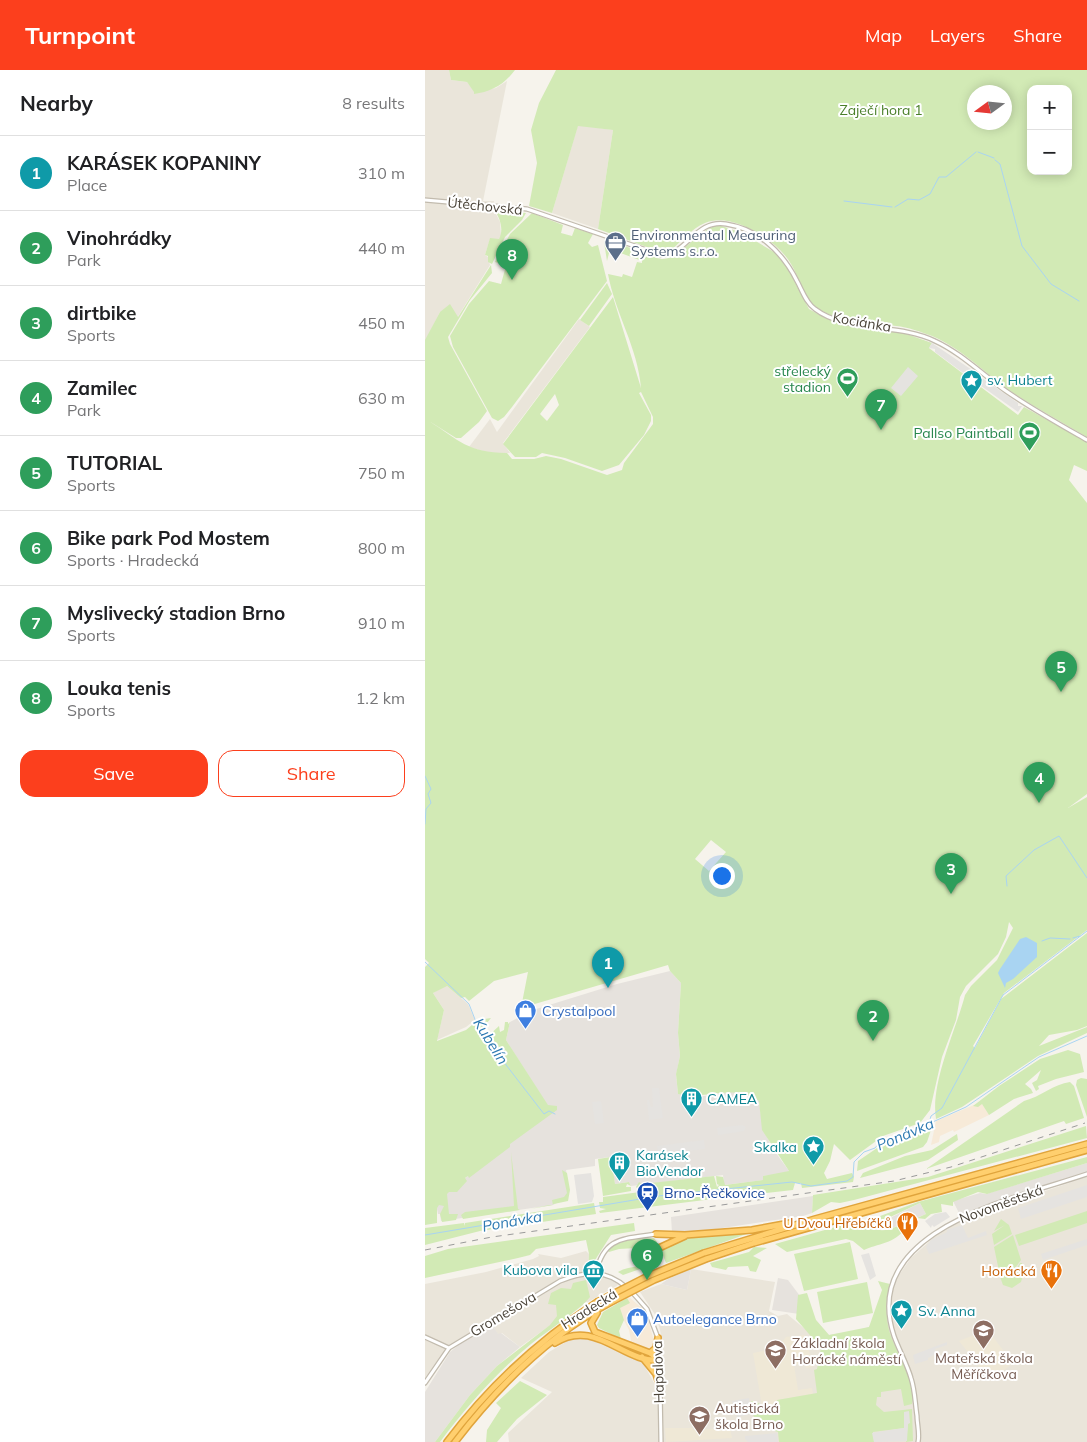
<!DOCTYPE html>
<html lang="en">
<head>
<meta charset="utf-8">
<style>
	:root { --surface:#fff; --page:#f2f2f2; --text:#202124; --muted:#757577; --line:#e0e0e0; --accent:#fc3f1d }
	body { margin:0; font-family:Mulish,sans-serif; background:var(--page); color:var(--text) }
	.controls { position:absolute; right:15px; top:15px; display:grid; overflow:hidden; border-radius:10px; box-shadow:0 2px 12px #0003 }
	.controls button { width:45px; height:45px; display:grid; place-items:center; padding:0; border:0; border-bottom:1px solid var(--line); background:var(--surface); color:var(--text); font:25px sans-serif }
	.compass { position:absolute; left:542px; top:15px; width:45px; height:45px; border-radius:50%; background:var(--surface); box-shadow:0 2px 12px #0003; rotate:255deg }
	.you { position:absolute; left:296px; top:805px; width:18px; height:18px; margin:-12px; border:4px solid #fff; border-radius:50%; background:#1a73e8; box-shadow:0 0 0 8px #1a73e833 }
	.badge { display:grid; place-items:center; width:32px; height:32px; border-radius:50%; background:var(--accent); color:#fff; font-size:16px; font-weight:700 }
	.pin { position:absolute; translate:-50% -41px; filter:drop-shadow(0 1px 2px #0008) }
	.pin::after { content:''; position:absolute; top:26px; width:18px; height:15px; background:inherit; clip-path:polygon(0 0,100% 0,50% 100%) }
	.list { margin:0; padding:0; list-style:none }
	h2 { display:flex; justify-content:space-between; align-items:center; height:65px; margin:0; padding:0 20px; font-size:21px }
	h2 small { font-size:16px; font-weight:400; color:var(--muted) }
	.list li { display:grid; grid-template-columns:32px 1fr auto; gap:15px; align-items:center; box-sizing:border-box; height:75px; padding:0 20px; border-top:1px solid var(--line) }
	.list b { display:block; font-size:19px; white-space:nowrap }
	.list p { margin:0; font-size:16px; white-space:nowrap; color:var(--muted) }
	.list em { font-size:16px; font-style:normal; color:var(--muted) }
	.actions { display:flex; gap:10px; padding:15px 20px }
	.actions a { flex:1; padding:11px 0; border:1px solid var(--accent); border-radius:15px; text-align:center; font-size:18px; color:var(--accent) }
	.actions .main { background:var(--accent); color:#fff }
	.map { position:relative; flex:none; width:662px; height:1372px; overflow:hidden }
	header { display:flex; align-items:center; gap:30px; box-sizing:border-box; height:70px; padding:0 25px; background:var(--accent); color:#fff }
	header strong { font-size:24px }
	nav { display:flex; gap:28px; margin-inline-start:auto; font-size:18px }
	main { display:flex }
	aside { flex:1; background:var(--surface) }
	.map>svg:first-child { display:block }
</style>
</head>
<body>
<header>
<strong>Turnpoint</strong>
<nav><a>Map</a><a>Layers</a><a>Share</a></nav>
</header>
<main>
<aside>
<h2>Nearby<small>8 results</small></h2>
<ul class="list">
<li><span class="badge" style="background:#0f9aa8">1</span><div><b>KARÁSEK KOPANINY</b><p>Place</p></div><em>310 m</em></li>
<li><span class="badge" style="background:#2e9e5b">2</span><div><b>Vinohrádky</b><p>Park</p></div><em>440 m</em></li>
<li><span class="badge" style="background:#2e9e5b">3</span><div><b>dirtbike</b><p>Sports</p></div><em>450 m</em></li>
<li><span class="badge" style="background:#2e9e5b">4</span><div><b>Zamilec</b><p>Park</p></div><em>630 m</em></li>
<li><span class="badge" style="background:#2e9e5b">5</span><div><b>TUTORIAL</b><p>Sports</p></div><em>750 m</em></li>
<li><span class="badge" style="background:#2e9e5b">6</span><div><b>Bike park Pod Mostem</b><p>Sports · Hradecká</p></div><em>800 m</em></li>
<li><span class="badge" style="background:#2e9e5b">7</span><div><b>Myslivecký stadion Brno</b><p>Sports</p></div><em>910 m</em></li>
<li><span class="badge" style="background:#2e9e5b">8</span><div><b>Louka tenis</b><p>Sports</p></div><em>1.2 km</em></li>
</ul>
<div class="actions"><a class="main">Save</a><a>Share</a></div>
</aside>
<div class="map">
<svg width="662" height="1372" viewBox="0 0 662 1372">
	<rect width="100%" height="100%" fill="#f6f3ec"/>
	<path fill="#eae5da" d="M0 0H24L26 10 42 12 50 22 71 18 82 11 58 131H69V140L75 152 76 166 74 169H65L60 185 63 187 65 195 32 248 15 242 0 272Z
		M153 55 188 60 173 159 127 143Z
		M154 249 165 257 78 373 85 383H64L44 377 65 349 72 362Z
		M19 916H22L43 934 50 950 41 957 12 970 19 940 8 923Z
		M662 1107V1372H84L83 1363 127 1322 96 1308 124 1282 146 1269H164L218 1293 233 1320H237L238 1277 235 1260 231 1246 215 1222 236 1214 262 1220 266 1199 350 1212 344 1241 353 1246 362 1244 380 1259 390 1249 404 1265 429 1261 444 1257 448 1251 458 1253 467 1215 486 1188 517 1160 560 1141Z
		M161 1181 164 1184 162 1206 180 1207 195 1214 138 1246 95 1277 77 1263 73 1265 65 1251 21 1279 0 1310V1214L61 1202 108 1189 114 1186 113 1184 136 1188Z"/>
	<path fill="#f7ead8" d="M556 1032 564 1045 529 1062 528 1060 515 1066 514 1072 506 1075 511 1051Z
		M204 1227 219 1240 223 1248 229 1272 227 1279 223 1280 207 1275 204 1260 194 1241 193 1233Z"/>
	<path fill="#e6e2dd" d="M245 901 256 913 253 963 255 986 251 1005 253 1024 279 1026 313 1021 323 1023 334 1031 338 1059 348 1079 364 1101 363 1103 338 1106 339 1110 299 1115 298 1105 206 1116 204 1112 190 1114 185 1087 170 1089V1096L141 1100 144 1120 141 1128 128 1135 16 1151 15 1144H13L11 1134 21 1132 20 1124 117 1048 123 1036 81 970 85 952 108 940 192 914Z
		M662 1093V1102L535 1145 528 1131 555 1123 561 1124Z
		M388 1126 387 1143 378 1146 264 1163 247 1162 246 1147Z
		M495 1133 501 1144 465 1159 461 1150Z
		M266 1199 262 1220 236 1214 243 1209Z
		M353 1208 363 1210 375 1226 374 1244 347 1240Z
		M67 1254 73 1264 76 1263 95 1277 72 1296 45 1325 10 1372H0V1322L25 1282 41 1269Z"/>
	<path fill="#efe8d6" d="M554 1263 568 1267 588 1293 566 1311 534 1271Z
		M380 1265 388 1297 381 1298 380 1293 369 1295 373 1320 387 1318 388 1324 353 1330V1334L337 1336 328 1283 342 1280 345 1276 355 1274 361 1267Z
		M240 1358H268V1360L305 1358 307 1368 241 1372Z"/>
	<path fill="#d2eab5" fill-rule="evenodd" d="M24 0H90C79 15 66 22 49 24V22L42 12 26 10Z
		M131 0H662V367C635 351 607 336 581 318 558 301 534 277 507 266 496 262 483 257 471 256 446 252 415 253 394 239 380 231 374 207 366 194 353 171 307 141 280 153 267 158 256 172 245 181L238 183 173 159 188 60 153 56 127 143 104 136 112 93 106 60 114 33ZM606 19H643V101H606ZM550 22H580V52H550Z
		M68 138 101 143 97 150 80 167 67 194 63 192V186L60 185 65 168 74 169C79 160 75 148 70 141L66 140Z
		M107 143 138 155 136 163 147 166 150 158 168 164 163 173 167 177 173 175 182 211 87 337 79 347 73 351 67 348 28 277 25 266 44 234 64 211 76 214 81 196 99 201 70 192 85 164Z
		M294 155 317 163 349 182 362 197 384 239 400 248 431 256 473 261 507 273 504 278 593 345 599 337 662 372V401L649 395 644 410 662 433V724L643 738 662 727V860L579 923 548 976 550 978 576 929 662 863V956L652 960 624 965 614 976 662 957V963L613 986 537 1037 511 1049C505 1013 531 960 540 925L546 916 572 890 588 858 584 852 581 867 573 884 541 916 535 927 531 950 517 987 505 1040 495 1053 458 1066 425 1090 409 1074 405 1091 399 1103 402 1109 427 1103 429 1107 428 1112 377 1118 376 1113H370L368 1120 296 1128 294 1123 296 1128 175 1143 174 1141 181 1139 175 1138 174 1132H178V1127L215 1122 211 1117 214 1112 217 1114 289 1106 292 1117 294 1115 292 1114 291 1106 298 1107 300 1115 338 1110V1106L364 1101 337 1060 334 1031C308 1013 283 1030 253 1024L251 1004 255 986 253 963 256 913 245 901 243 895 96 938 103 902 69 911 44 931 40 927 36 928 22 916 8 923 19 940 12 971 41 960 53 950 66 948 58 958 62 967 74 956 75 962 79 960 80 952H83V954L85 952 81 970 123 1035 132 1036V1040L85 1074V1077L44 1108 43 1106 40 1108 42 1111 32 1122H24L22 1124 24 1144H33L31 1150 17 1152 15 1144 19 1136 14 1135 12 1138V1153L0 1155V897L4 893 0 889V270L15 242 25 234 33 247 66 195 67 203 45 230 23 267 25 274 62 341 54 352 36 368H31L4 351C35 371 42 382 82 383L87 389H109L121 386 136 389 182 405 197 400 199 393 228 354V347L216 322 214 323 226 345V351L219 365 194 395 177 401 140 388 117 383 111 387H90L78 374 188 227 216 318C213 278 190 243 183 204L197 207 198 204 207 207 212 192 217 193V191L185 179 182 191 179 172 183 169C195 173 228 189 238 189 257 188 272 159 294 155ZM130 324 134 335 122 351 115 344ZM286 770 301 782 284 801 270 789Z
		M182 213 187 224 164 256 155 250Z
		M643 980 655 984 659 1002 631 1009 613 1016 614 1019 611 1021 607 1013 612 1010 616 1000 600 1014 606 1019 608 1023 589 1029 564 1045 557 1034 553 1037 548 1036 574 1016 615 989Z
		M656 1008 662 1009V1047L651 1015 652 1010Z
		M645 1012 649 1016 659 1048 641 1054 639 1051 501 1099 599 1031C615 1027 629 1014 645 1012Z
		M508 1054 502 1072 498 1077 432 1101 433 1091 458 1074 496 1062Z
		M661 1056 662 1068 429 1130 415 1133 406 1132 387 1143 388 1125 503 1107Z
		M532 1064 533 1070 503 1090 435 1108 438 1103 480 1086 507 1080Z
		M86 1082 93 1139 95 1140 38 1149 36 1145 40 1142 89 1136Z
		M186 1087 190 1114 204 1112 206 1116 202 1114 201 1117H206V1121L178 1126 173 1089Z
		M662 1087V1093L562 1124 553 1122 528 1132V1136L516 1134 517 1142 506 1144 500 1149 492 1148 501 1144 495 1133 461 1149 463 1154 451 1153 447 1149 493 1132Z
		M137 1100 142 1103 145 1120 143 1131 105 1139 128 1135 127 1130 139 1127 142 1123Z
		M169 1133 171 1144 55 1161 0 1175V1158L39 1153V1156L40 1153Z
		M662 1141V1153L594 1176 590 1165Z
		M439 1149C450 1163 458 1162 473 1156L479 1159C472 1173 451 1174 439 1180L428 1171 421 1169 362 1182 350 1174Z
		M576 1149 584 1155 587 1164 569 1175 567 1164 580 1155 569 1161Z
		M209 1153 210 1161 186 1165 165 1198H163L164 1184 161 1170 111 1179 105 1185 93 1188 0 1208V1186L23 1179Z
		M327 1162 241 1193 237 1183 239 1178 258 1168Z
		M588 1165 596 1190 587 1202 574 1201 569 1177Z
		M229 1168 232 1172 229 1177 194 1179 184 1182 183 1181C194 1168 213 1169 229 1168Z
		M425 1172 433 1209 379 1221 369 1184Z
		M329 1177 342 1178 328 1186 336 1190 331 1202 325 1201 323 1196 303 1197 301 1200 287 1197 285 1193 324 1182Z
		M230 1184 234 1192 232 1193 198 1205 193 1202C206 1194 223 1200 230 1184Z
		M595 1193H597L598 1205 596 1212 587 1218 578 1215 574 1204 589 1203Z
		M161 1210 165 1227C155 1240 121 1262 106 1274 71 1303 42 1336 15 1372H10L45 1325 72 1296 125 1255 132 1246 131 1235 123 1234 126 1223 136 1218 146 1219 148 1213Z
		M453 1211 465 1214C462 1230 460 1244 464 1260 469 1279 493 1315 487 1334L479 1336 476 1319 456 1322V1327H452L451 1335 459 1342 487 1339 488 1371 481 1372 483 1354 479 1342V1358L448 1362 449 1372H354L353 1362 347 1360 346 1352 333 1353 328 1345 326 1331H330L338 1336 353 1334 352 1330 392 1323 389 1300 392 1299 396 1278 371 1249 373 1225 382 1223 391 1250 404 1265 444 1257 457 1220Z
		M442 1212 448 1243 398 1253 392 1222Z
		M202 1228 205 1233 195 1238 199 1250 194 1261 196 1269 174 1258 172 1255 178 1242Z
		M95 1311 122 1325 92 1349 72 1372H61L62 1360 76 1338 71 1333Z"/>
	<path fill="#e5e3e0" d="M507 273 550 302 553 308H557L593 333V336H597L593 342 552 313V310L545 308 510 282V279L504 278Z
		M483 297 493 306 476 326 466 318Z
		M227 1018H234L238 1048 224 1050 222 1030H224L226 1037H228Z
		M176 1031 179 1053 170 1054 167 1032Z
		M317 1055 321 1057 319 1061 293 1065 292 1058Z
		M279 1070 280 1079 233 1084 232 1076Z
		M166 1103 169 1126 167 1132 153 1134 149 1105Z
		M662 1115V1127L596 1149 593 1138Z
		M521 1142 525 1147 509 1157 507 1155 506 1158 500 1151 510 1144Z
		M537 1155 543 1168 561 1161 562 1165 504 1184 501 1177 506 1170 522 1162V1160Z
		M662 1169V1175L618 1190 616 1184Z
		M444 1183 451 1206 445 1210 436 1185Z
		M522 1272V1275L510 1279 511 1284 503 1288V1290L490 1294 488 1285Z
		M324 1328 326 1344 312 1347 307 1331Z
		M484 1341 485 1353 483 1354 482 1371 449 1372 447 1363 479 1358V1342Z
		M352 1363 353 1372H323L320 1369V1366Z"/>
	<path fill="#a9d4f2" d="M601 867 612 873V887L588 909 581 913 580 918 573 903 575 899 595 869Z"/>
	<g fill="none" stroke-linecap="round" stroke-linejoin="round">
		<path stroke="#a9d4f2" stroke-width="1" d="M553 82 569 88
			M570 90 575 94 597 176 626 214 654 231
			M419 131 467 137
			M470 137 483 129 494 130 505 124 514 107H521L551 82
			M0 706 6 719 3 724 6 733 1 739 0 754
			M582 816 581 806 609 780 634 766 662 808
			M648 868 655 866
			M617 871 625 868 645 869
			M0 892 44 934 53 957 61 969 119 1044 124 1041 130 1044
			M504 1053 506 1046 517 1038 578 925 662 861
			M0 1165 233 1126 367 1112 386 1116 422 1111 428 1107 429 1092 439 1082 450 1078 455 1072 494 1060 501 1055 541 1037 614 987 662 966"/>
		<defs>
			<path id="minor" d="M0 130 102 139 236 185C262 185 270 149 301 154 334 159 358 183 372 211 377 220 381 233 390 239 421 263 474 253 510 271 536 283 558 305 581 321 607 339 634 354 662 370
				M171 1203C179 1166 199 1169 231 1164
				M207 1222 222 1239 233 1268
				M0 1267 24 1278
				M234 1274 235 1310
				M0 1313 24 1278 135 1211C160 1201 182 1199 202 1218
				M235 1316 236 1372
				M493 1372C495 1364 492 1354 492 1346 490 1333 490 1320 486 1308 482 1294 474 1280 469 1266 433 1159 592 1128 662 1104"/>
			<path id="highway" d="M231 1164 260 1165 327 1160 365 1153
				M234 1178 260 1166
				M279 1183 390 1149 662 1074
				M281 1189 329 1173 662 1080
				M172 1243 166 1253 170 1262 225 1283 235 1290
				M130 1273C170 1247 199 1294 235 1290
				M225 1283 231 1278 233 1268
				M217 1287 231 1304 235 1317
				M22 1372C64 1316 114 1270 172 1232
				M30 1372C73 1316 125 1264 188 1231"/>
		</defs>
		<use href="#minor" stroke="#c2bbae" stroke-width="5.5"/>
		<use href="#highway" stroke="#e0a43c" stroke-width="8"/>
		<use href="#minor" stroke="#fff" stroke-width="3"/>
		<use href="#highway" stroke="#ffcf6e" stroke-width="5"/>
		<path stroke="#9a9a9a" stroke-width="1" stroke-dasharray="6 6" stroke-linecap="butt" d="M0 1180 67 1167 469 1111 526 1097 660 1053"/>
		<defs>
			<path id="highway-bridge" d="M188 1231 229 1210 281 1189
				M172 1232 223 1206 279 1183"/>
		</defs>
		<use href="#highway-bridge" stroke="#e0a43c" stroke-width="8" stroke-linecap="butt"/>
		<use href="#highway-bridge" stroke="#ffcf6e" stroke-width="5"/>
	</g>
	<defs>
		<symbol id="office-pin" viewBox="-11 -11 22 30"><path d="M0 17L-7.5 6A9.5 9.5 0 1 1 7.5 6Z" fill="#5c6f8a" stroke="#fff"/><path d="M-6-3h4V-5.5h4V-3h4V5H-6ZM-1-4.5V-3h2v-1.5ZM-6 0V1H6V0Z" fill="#fff"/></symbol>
		<symbol id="stadium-pin" viewBox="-11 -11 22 30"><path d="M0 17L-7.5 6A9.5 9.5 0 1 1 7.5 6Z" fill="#2e9e5b" stroke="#fff"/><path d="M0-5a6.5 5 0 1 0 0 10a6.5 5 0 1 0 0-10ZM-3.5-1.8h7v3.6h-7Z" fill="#fff"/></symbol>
		<symbol id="sight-pin" viewBox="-11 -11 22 30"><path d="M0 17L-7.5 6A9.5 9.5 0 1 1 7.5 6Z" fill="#0f9aa8" stroke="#fff"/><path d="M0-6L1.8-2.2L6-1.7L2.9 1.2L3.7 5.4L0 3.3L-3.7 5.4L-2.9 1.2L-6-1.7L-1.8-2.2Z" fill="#fff"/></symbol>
		<symbol id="shop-pin" viewBox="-11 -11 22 30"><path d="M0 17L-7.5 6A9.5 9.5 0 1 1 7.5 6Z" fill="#3f7fe0" stroke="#fff"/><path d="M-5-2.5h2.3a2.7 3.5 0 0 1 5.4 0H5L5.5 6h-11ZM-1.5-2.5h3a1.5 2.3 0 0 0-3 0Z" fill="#fff"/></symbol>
		<symbol id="building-pin" viewBox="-11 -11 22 30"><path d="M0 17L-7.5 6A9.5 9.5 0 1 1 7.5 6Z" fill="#0f9aa8" stroke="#fff"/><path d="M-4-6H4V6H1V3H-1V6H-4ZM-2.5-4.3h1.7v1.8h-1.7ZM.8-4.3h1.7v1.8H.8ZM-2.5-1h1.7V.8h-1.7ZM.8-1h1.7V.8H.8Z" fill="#fff"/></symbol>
		<symbol id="station-pin" viewBox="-11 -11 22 30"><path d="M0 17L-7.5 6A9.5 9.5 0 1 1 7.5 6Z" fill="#1a4fb4" stroke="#fff"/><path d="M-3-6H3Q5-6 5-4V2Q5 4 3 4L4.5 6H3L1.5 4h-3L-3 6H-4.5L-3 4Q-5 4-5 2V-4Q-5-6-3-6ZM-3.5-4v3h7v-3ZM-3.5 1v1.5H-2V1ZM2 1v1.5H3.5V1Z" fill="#fff"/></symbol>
		<symbol id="restaurant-pin" viewBox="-11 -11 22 30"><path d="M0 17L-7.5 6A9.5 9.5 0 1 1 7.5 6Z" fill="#e8710a" stroke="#fff"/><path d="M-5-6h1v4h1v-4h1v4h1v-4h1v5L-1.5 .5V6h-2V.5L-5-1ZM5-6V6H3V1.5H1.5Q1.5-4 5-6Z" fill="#fff"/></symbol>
		<symbol id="museum-pin" viewBox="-11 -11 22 30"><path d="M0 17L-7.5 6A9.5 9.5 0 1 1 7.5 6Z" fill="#0f9aa8" stroke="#fff"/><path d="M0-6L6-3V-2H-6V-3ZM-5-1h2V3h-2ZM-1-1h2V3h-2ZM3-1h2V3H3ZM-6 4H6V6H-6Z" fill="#fff"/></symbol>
		<symbol id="school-pin" viewBox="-11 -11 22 30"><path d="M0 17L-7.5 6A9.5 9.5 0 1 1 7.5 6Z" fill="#8d6e63" stroke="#fff"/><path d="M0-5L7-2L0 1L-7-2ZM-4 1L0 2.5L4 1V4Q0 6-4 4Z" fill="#fff"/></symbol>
	</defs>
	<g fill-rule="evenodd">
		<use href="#office-pin" x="178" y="160" width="25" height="34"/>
		<use href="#stadium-pin" x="410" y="296" width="25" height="34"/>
		<use href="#sight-pin" x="534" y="298" width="25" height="34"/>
		<use href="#stadium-pin" x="592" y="350" width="25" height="34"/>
		<use href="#shop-pin" x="88" y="928" width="25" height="34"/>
		<use href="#building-pin" x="254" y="1016" width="25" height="34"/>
		<use href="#sight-pin" x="376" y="1064" width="25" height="34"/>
		<use href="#building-pin" x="182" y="1080" width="25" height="34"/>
		<use href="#station-pin" x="210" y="1110" width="25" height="34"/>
		<use href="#restaurant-pin" x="470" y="1140" width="25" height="34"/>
		<use href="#museum-pin" x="156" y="1188" width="25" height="34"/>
		<use href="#restaurant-pin" x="614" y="1188" width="25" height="34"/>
		<use href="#sight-pin" x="464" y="1228" width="25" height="34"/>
		<use href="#shop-pin" x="200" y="1236" width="25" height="34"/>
		<use href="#school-pin" x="546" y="1248" width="25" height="34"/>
		<use href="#school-pin" x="338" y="1268" width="25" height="34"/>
		<use href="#school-pin" x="262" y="1334" width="25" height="34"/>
	</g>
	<g text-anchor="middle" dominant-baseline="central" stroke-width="4" stroke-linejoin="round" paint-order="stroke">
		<g font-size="14" fill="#4a7f2a" stroke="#fff">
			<text x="456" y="40">Zaječí hora 1</text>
		</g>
		<g font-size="14" fill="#4b4439" stroke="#fff">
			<text transform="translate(60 136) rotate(6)">Útěchovská</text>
			<text transform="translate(437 252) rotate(10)">Kociánka</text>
			<text transform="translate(576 1134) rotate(-20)">Novoměstská</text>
			<text transform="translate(164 1239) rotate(-32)">Hradecká</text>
			<text transform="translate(78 1244) rotate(-31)">Gromešova</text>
			<text transform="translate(233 1302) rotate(-92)">Hapalova</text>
		</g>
		<g font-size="14" fill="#4e5e75" stroke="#fff" text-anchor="start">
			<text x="206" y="165">Environmental Measuring<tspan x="206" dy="16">Systems s.r.o.</tspan></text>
		</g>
		<g font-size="14" fill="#27864d" stroke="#fff" text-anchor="end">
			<text x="406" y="301">střelecký<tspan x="406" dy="16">stadion</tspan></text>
			<text x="588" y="363">Pallso Paintball</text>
		</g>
		<g font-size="14" fill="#0d838f" stroke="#fff" text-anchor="start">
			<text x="562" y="310">sv. Hubert</text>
			<text x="282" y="1029">CAMEA</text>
			<text x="372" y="1077" text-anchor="end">Skalka</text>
			<text x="211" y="1085">Karásek<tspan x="211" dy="16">BioVendor</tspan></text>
			<text x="153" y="1200" text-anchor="end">Kubova vila</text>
			<text x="493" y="1241">Sv. Anna</text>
		</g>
		<g font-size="14" fill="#366cbe" stroke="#fff" text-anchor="start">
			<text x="117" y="941">Crystalpool</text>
			<text x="228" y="1249">Autoelegance Brno</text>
		</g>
		<g font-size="14" fill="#164399" stroke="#fff" text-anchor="start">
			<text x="239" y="1123">Brno-Řečkovice</text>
		</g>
		<g font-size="14" fill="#c56008" stroke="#fff" text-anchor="end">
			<text x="467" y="1153">U Dvou Hřebíčků</text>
			<text x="611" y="1201">Horácká</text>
		</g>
		<g font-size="14" fill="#785e54" stroke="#fff" text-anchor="start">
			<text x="367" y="1273">Základní škola<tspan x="367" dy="16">Horácké náměstí</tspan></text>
			<text x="559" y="1288" text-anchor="middle">Mateřská škola<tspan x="559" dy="16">Měříčkova</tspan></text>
			<text x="290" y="1338">Autistická<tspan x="290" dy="16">škola Brno</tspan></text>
		</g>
		<g font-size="15" font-style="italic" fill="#2e7ab2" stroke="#fff">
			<text transform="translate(66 971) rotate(58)">Kubelín</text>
			<text transform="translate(480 1064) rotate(-23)">Ponávka</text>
			<text transform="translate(87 1151) rotate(-10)">Ponávka</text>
		</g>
	</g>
</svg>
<div class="controls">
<button>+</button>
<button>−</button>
</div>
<svg class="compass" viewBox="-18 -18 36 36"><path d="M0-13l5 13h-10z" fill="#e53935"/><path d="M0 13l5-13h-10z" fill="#757577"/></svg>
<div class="you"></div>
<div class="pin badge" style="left:183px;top:918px;background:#0f9aa8">1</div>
<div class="pin badge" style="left:448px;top:971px;background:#2e9e5b">2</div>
<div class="pin badge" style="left:526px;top:824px;background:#2e9e5b">3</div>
<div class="pin badge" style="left:614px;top:733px;background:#2e9e5b">4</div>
<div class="pin badge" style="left:636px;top:622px;background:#2e9e5b">5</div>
<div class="pin badge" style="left:222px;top:1210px;background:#2e9e5b">6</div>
<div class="pin badge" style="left:456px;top:360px;background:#2e9e5b">7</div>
<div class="pin badge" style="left:87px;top:210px;background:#2e9e5b">8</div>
</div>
</main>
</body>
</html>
